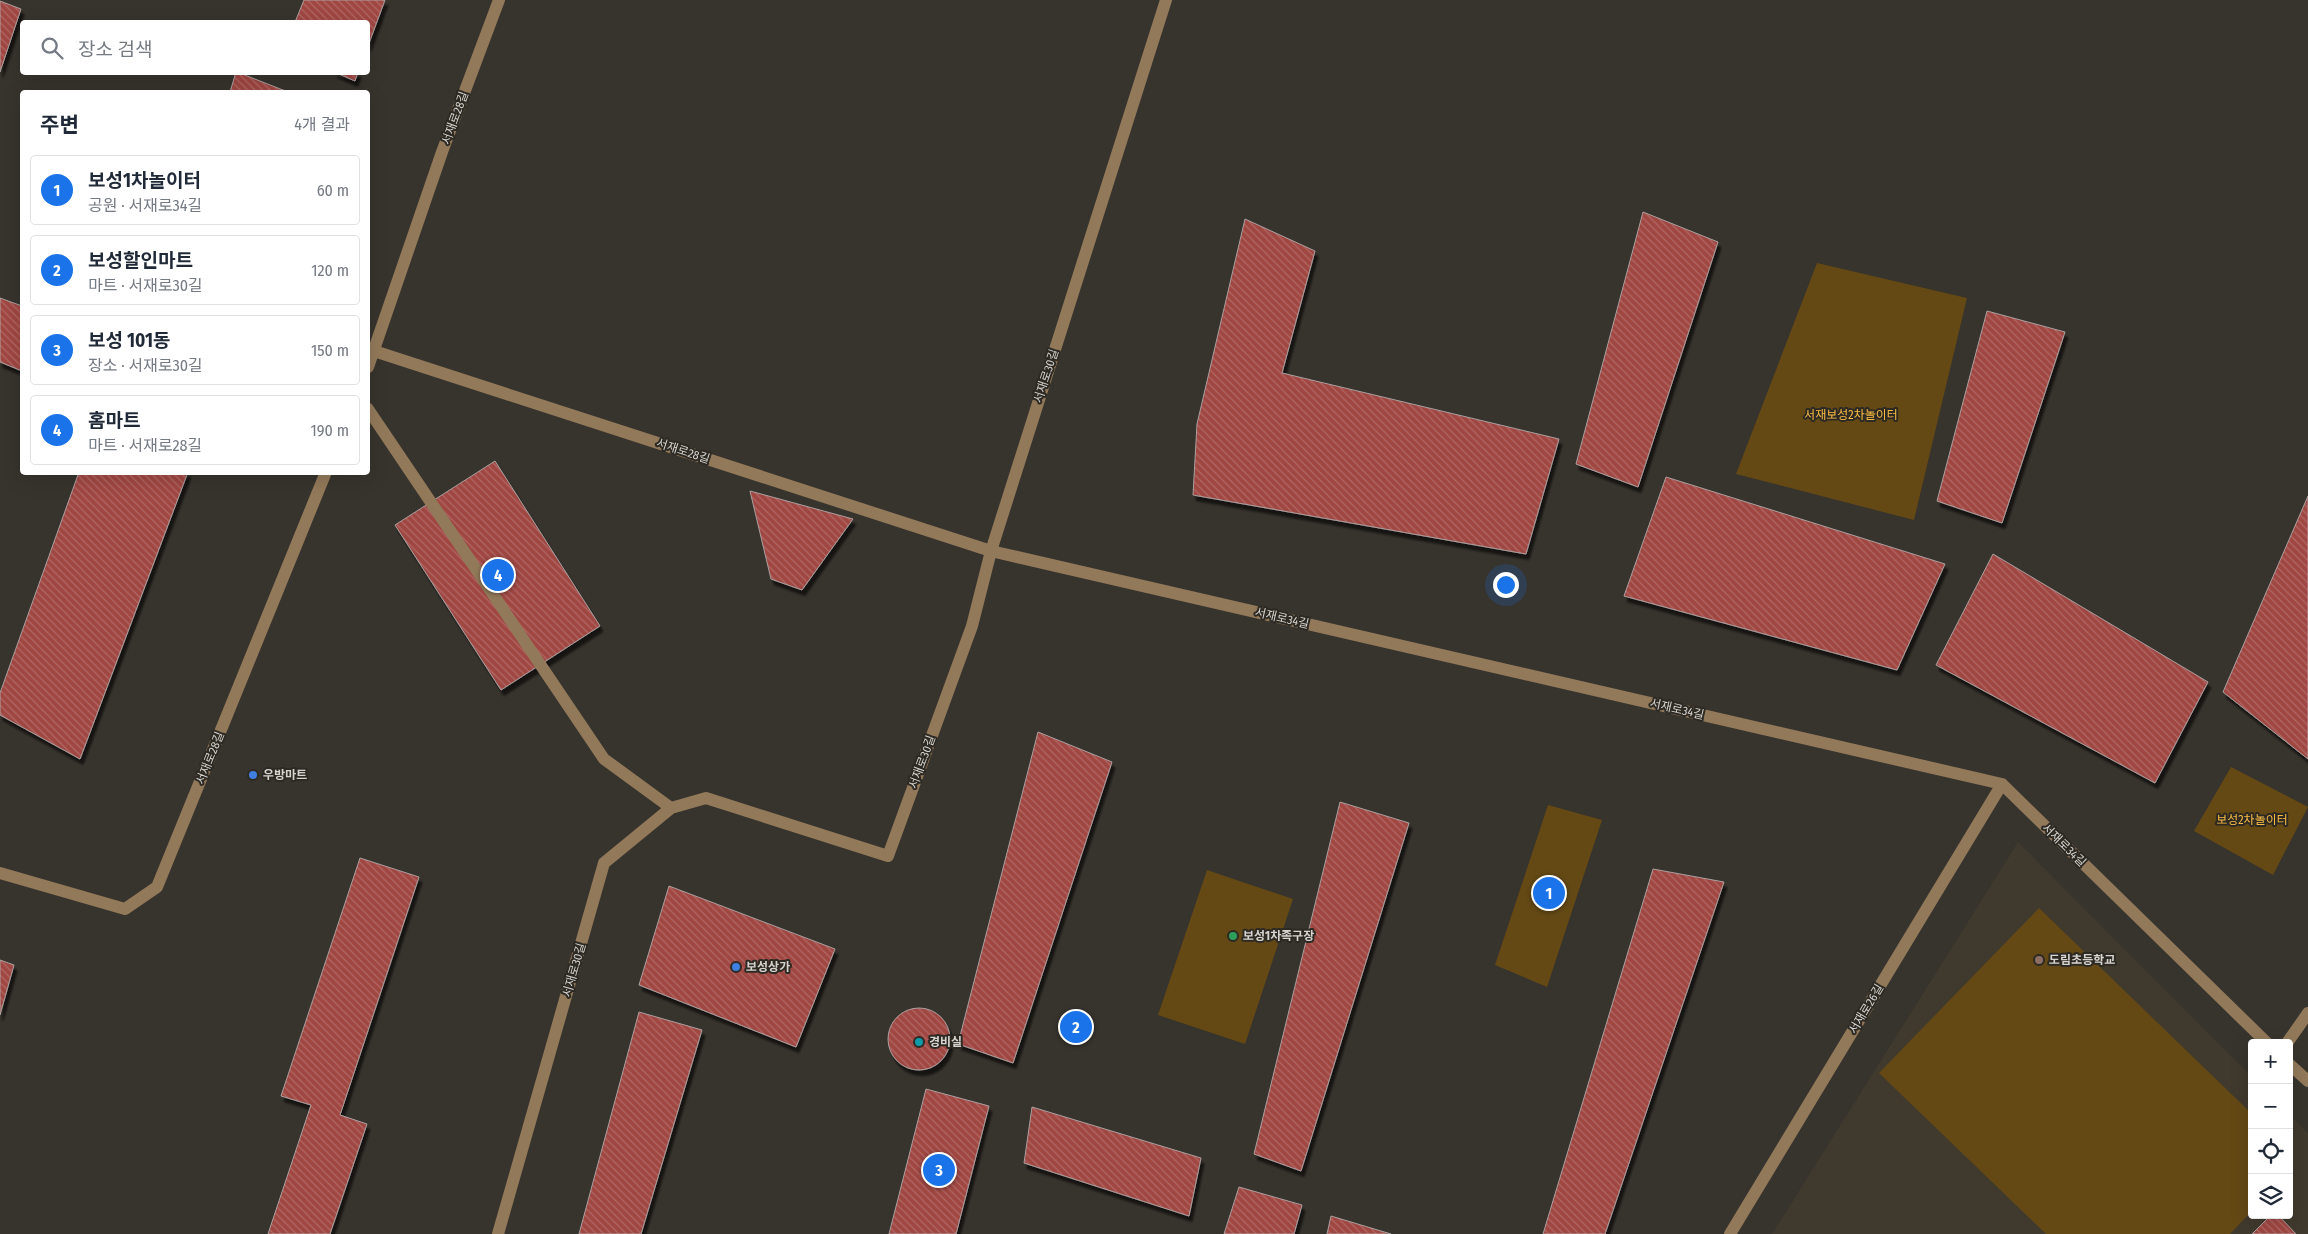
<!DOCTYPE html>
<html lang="ko">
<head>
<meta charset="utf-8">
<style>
	:root { --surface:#fff; --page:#f6f6f7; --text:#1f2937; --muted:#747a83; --line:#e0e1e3; --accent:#1a73e8 }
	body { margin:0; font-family:"Fira Sans Condensed","Noto Sans KR",sans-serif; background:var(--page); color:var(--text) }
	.controls { position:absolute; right:15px; bottom:15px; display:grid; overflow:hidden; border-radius:5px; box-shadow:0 5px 20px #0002 }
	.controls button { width:45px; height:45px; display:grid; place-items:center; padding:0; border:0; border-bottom:1px solid var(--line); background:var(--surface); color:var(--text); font:25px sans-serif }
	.you { position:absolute; left:1505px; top:584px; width:18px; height:18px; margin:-12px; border:4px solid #fff; border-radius:50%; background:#1a73e8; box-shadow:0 0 0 8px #1a73e833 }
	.badge { display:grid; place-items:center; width:32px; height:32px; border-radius:50%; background:var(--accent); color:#fff; font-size:16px; font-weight:700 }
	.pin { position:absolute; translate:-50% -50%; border:2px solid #fff; box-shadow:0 1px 5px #0006 }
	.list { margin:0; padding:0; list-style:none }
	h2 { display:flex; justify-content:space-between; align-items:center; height:65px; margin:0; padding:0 20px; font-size:21px }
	h2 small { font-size:16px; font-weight:400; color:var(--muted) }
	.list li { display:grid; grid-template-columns:32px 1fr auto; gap:15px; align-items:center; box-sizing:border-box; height:70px; margin:0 10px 10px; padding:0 10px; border:1px solid var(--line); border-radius:5px }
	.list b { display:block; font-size:19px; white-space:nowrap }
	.list p { margin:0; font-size:16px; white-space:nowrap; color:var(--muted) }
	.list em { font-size:16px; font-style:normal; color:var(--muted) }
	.icon { flex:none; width:28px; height:28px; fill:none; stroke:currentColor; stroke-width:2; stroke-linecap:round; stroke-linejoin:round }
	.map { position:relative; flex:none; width:2308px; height:1234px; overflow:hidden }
	.search { position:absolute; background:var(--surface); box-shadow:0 5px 20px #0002; left:20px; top:20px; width:350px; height:55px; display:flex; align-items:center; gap:12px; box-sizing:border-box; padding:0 18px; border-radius:5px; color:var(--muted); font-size:19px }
	.panel { position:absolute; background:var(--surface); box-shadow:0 5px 20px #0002; left:20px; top:90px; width:350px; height:385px; border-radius:5px }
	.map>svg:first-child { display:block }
</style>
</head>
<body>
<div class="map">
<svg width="2308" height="1234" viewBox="0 0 2308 1234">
	<defs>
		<pattern id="building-back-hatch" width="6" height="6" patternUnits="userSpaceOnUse" patternTransform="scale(1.25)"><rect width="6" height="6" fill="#a04642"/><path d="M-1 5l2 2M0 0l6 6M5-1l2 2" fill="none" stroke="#b16865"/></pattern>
		<filter id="shadow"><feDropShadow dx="3" dy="5.5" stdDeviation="1" flood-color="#0009"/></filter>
	</defs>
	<rect width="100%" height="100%" fill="#37332d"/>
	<path fill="#40392d" d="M2018 842 2252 1077V1215H2289V1114L2308 1133V1234H1772Z"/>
	<path fill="#644915" d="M1817 263 1967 298 1914 520 1736 474Z
		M2231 767 2308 807 2273 875 2194 831Z
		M1548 805 1602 820 1547 987 1495 965Z
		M1207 870 1293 899 1245 1044 1158 1015Z
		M2039 908 2252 1114V1211L2230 1234H2046L1879 1073Z"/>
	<path fill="url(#building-back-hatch)" stroke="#aba1a0" filter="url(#shadow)" d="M304 0H385L368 46V22H295Z
		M0 1 21 9 0 72Z
		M236 72H237L288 92H230Z
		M334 72H358L355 81Z
		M1643 212 1718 242 1638 487 1576 464Z
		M1245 219 1315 251 1282 373 1559 439 1526 554 1193 495 1197 424Z
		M0 298 22 306V371L0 362Z
		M1987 311 2065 332 2002 523 1937 501Z
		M495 461 600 626 501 690 395 525Z
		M79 472H188L80 759 0 715V693Z
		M1666 477 1945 564 1897 670 1624 596Z
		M750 491 853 519 802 590 771 579Z
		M2308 496V759L2223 692Z
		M1993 554 2208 682 2155 783 1936 665Z
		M1038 732 1112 762 1013 1063 958 1044Z
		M1340 802 1409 823 1301 1171 1254 1154Z
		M360 858 419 877 340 1115 367 1124 330 1234H268L311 1105 281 1096Z
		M1653 869 1724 882 1605 1234H1543Z
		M669 886 835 949 796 1047 639 985Z
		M0 960 14 965 0 1015Z
		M888 1039a31 31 0 1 1 62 0a31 31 0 1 1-62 0Z
		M639 1012 702 1030 641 1234H579Z
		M926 1089 989 1106 956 1234H889Z
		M1032 1107 1201 1158 1189 1216 1024 1163Z
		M1239 1187 1302 1205 1294 1234H1224Z
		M2271 1215H2278L2296 1234H2252Z
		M1331 1216 1391 1234H1327Z"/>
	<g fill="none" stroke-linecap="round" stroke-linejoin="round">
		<path stroke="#92795a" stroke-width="12" d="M374 351 991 551 2002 784 2267 1043
			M368 367 442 152 499 0
			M368 409 604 759 671 808
			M0 873 125 909 157 887 326 472
			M2287 1043 2308 1013
			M2289 1064 2308 1081
			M498 1234 604 863 671 808 706 798 888 856 972 626 991 551 1166 0
			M1730 1234 2002 784"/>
	</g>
	<g fill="#3f7fe0" stroke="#2d2923" stroke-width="2">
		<circle cx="253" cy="775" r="5"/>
		<circle cx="736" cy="967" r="5"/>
	</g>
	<circle fill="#2e9e5b" stroke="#2d2923" stroke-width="2" cx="1233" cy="936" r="5"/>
	<circle fill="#8d6e63" stroke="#2d2923" stroke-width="2" cx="2039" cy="960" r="5"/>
	<circle fill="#0f9aa8" stroke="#2d2923" stroke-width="2" cx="919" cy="1042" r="5"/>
	<g text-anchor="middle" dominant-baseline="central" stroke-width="4" stroke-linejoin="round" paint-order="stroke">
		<g font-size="12" fill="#d7d4d0" stroke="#2d2923">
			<text transform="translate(455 118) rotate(-70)">서재로28길</text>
			<text transform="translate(1046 376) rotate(-72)">서재로30길</text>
			<text transform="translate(683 451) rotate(18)">서재로28길</text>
			<text transform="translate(1282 618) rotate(13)">서재로34길</text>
			<text transform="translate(1677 709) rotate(13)">서재로34길</text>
			<text transform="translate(210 758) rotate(-68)">서재로28길</text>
			<text transform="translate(922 762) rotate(-70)">서재로30길</text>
			<text transform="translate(2064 845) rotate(44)">서재로34길</text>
			<text transform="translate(574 970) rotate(-74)">서재로30길</text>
			<text transform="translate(1866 1009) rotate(-59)">서재로26길</text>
		</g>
		<g font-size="12" fill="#fcbd44" stroke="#2d2923">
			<text x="1851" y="415">서재보성2차놀이터</text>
			<text x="2252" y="820">보성2차놀이터</text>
		</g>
		<g font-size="12" font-weight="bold" fill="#d7d4d0" stroke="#2d2923" text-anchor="start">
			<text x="263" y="775">우방마트</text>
			<text x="1243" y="936">보성1차족구장</text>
			<text x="2049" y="960">도림초등학교</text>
			<text x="746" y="967">보성상가</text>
			<text x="929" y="1042">경비실</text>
		</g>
	</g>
</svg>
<div class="controls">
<button>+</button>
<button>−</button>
<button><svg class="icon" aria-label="locate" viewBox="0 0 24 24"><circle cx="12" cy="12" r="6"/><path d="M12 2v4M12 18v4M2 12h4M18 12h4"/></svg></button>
<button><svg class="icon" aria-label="layers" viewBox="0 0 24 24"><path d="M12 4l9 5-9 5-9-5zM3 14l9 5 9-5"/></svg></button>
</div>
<div class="you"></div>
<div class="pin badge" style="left:1549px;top:893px">1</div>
<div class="pin badge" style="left:1076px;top:1027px">2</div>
<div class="pin badge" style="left:939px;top:1170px">3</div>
<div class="pin badge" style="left:498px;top:575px">4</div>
<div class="search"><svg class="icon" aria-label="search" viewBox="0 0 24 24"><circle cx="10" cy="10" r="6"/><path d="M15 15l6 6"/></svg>장소 검색</div>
<section class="panel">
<h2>주변<small>4개 결과</small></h2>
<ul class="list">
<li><span class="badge">1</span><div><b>보성1차놀이터</b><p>공원 · 서재로34길</p></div><em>60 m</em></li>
<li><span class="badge">2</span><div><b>보성할인마트</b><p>마트 · 서재로30길</p></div><em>120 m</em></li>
<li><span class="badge">3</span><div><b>보성 101동</b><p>장소 · 서재로30길</p></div><em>150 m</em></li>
<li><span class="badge">4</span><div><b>홈마트</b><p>마트 · 서재로28길</p></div><em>190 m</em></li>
</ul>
</section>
</div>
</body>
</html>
